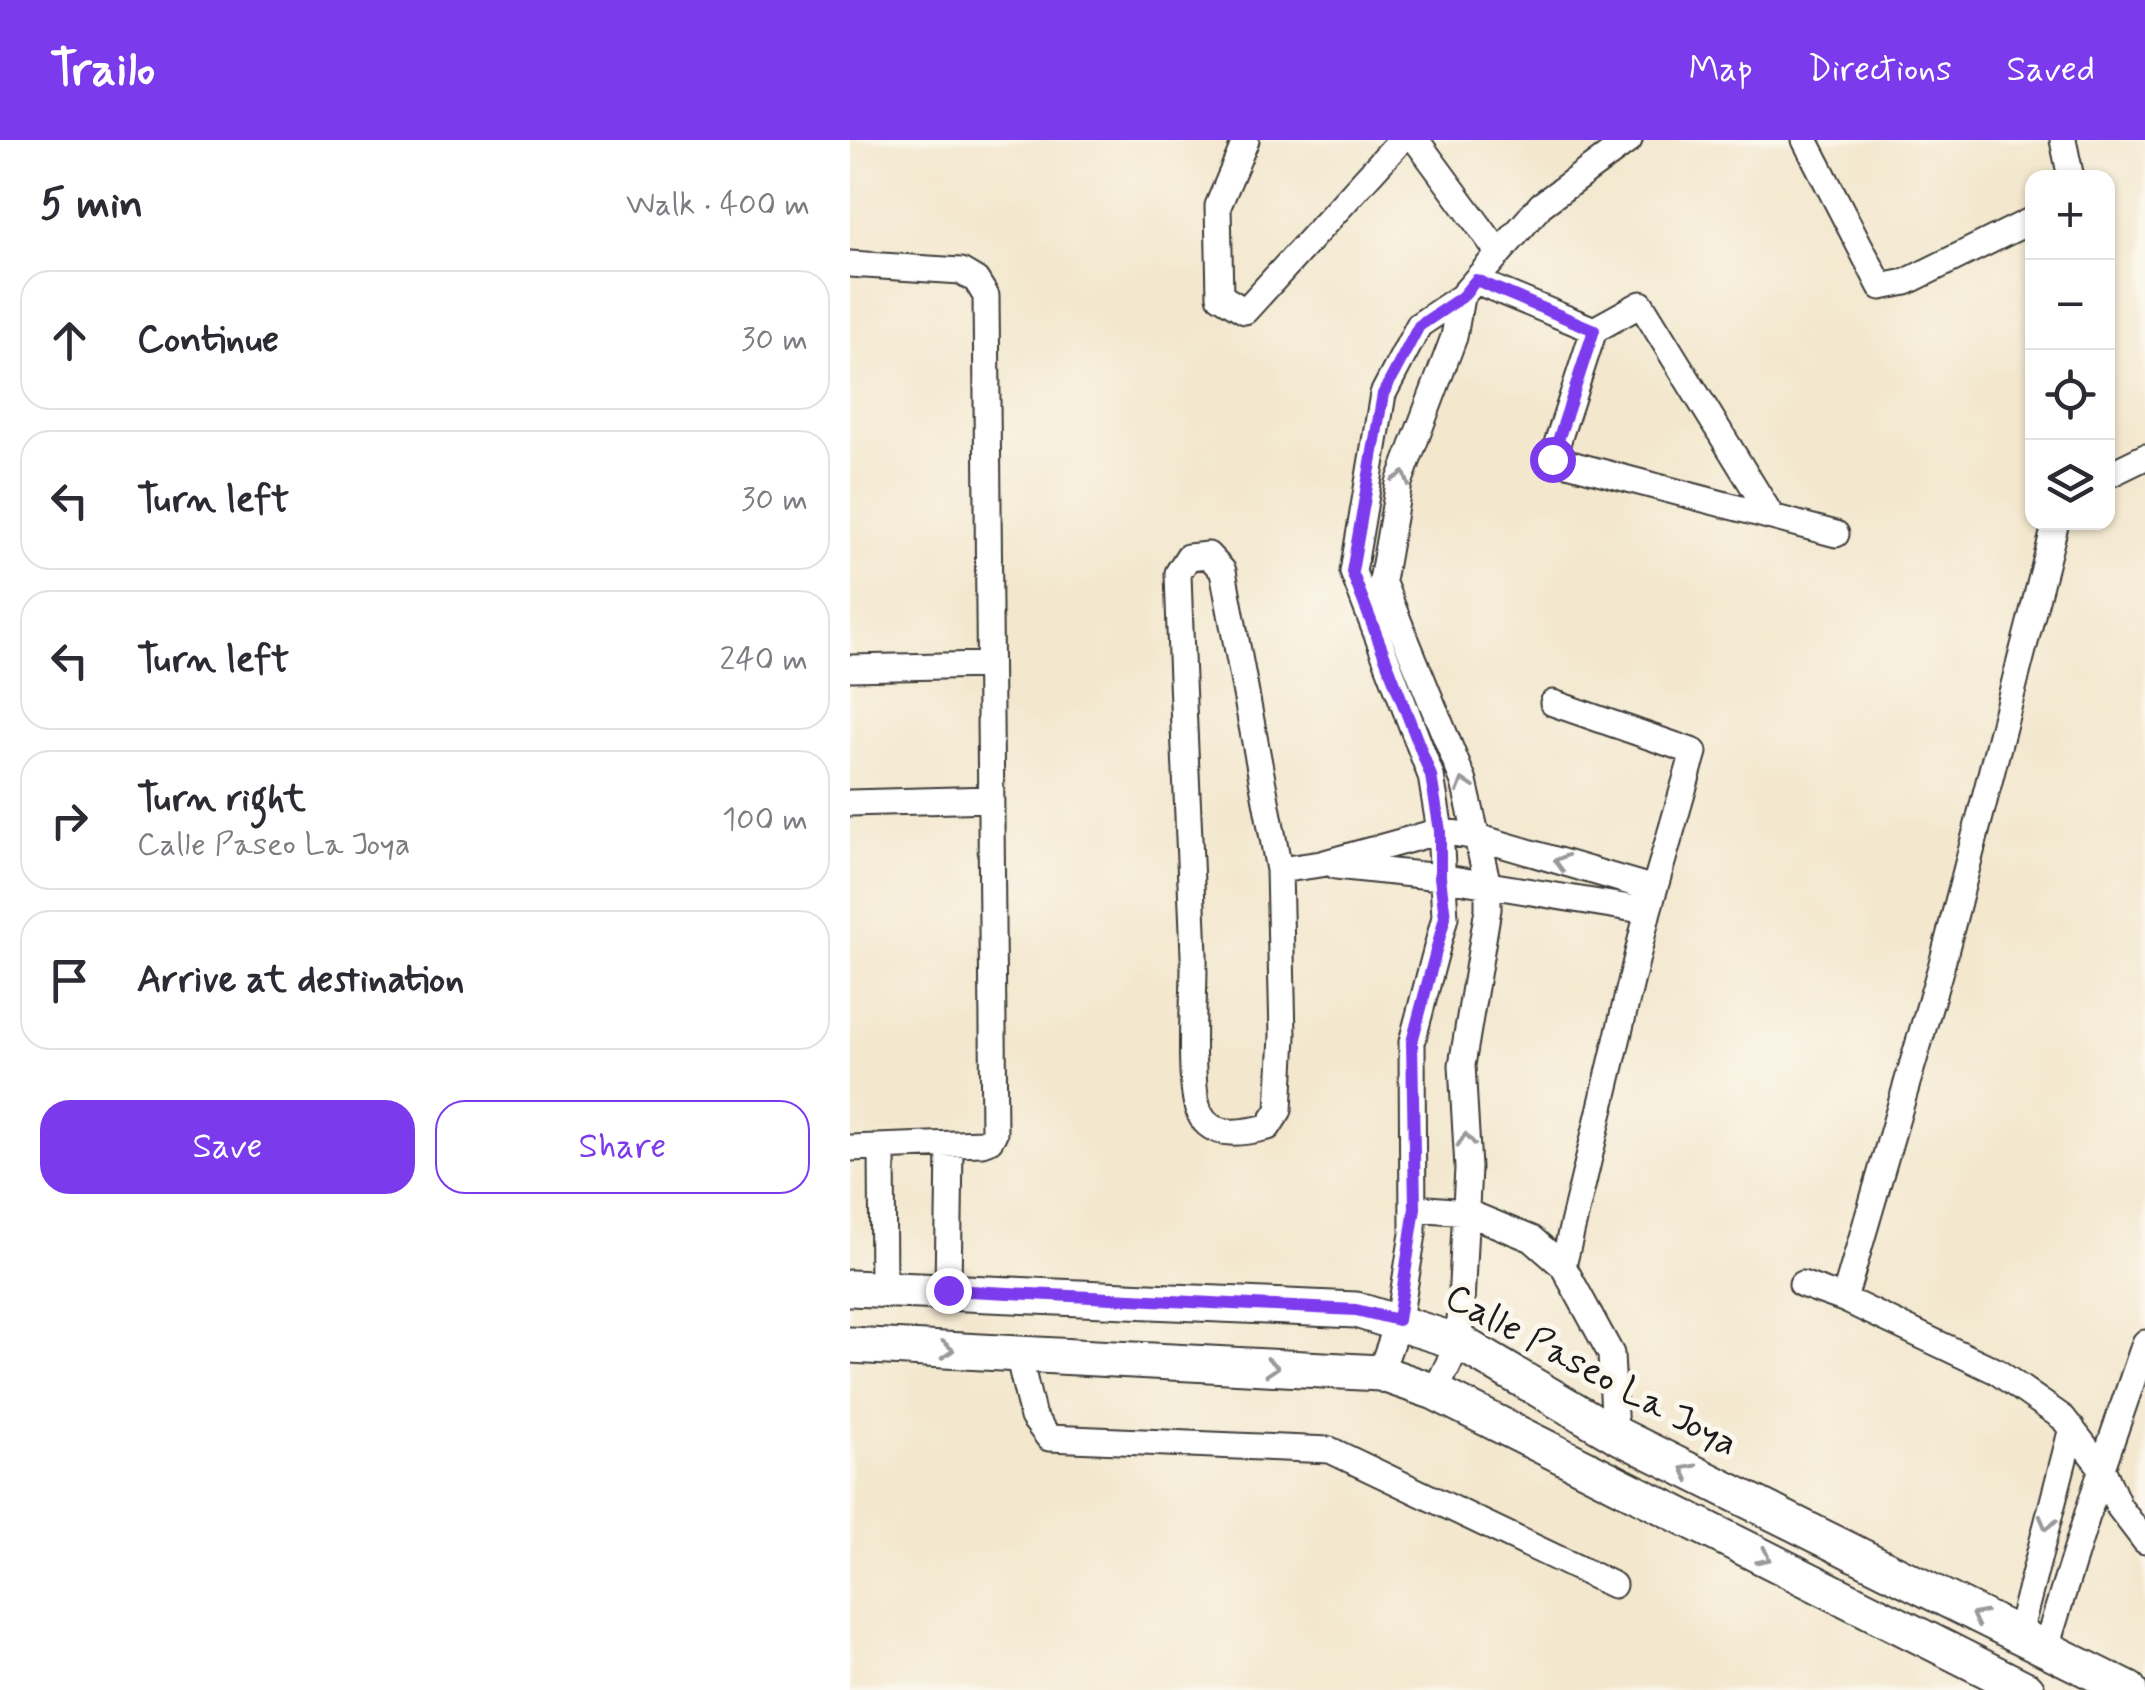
<!DOCTYPE html>
<html lang="en">
<head>
<meta charset="utf-8">
<style>
	:root { --surface:#fff; --page:#f7f7f7; --text:#2b2b33; --muted:#7c7c81; --line:#e1e1e2; --accent:#7c3aed }
	body { margin:0; font-family:Mynerve,sans-serif; background:var(--page); color:var(--text) }
	.controls { position:absolute; right:30px; top:30px; display:grid; overflow:hidden; border-radius:20px; box-shadow:0 2px 8px #0004 }
	.controls button { width:90px; height:90px; display:grid; place-items:center; padding:0; border:0; border-bottom:2px solid var(--line); background:var(--surface); color:var(--text); font:50px sans-serif }
	.stop { position:absolute; width:30px; height:30px; margin:-22px; border:8px solid #7c3aed; border-radius:50%; background:#fff }
	.stop.end { background:#7c3aed; border-color:#fff; box-shadow:0 2px 10px #0008 }
	.list { margin:0; padding:0; list-style:none }
	h2 { display:flex; justify-content:space-between; align-items:center; height:130px; margin:0; padding:0 40px; font-size:42px }
	h2 small { font-size:32px; font-weight:400; color:var(--muted) }
	.list li { display:grid; grid-template-columns:65px 1fr auto; gap:30px; align-items:center; box-sizing:border-box; height:140px; margin:0 20px 20px; padding:0 20px; border:2px solid var(--line); border-radius:30px }
	.list b { display:block; font-size:38px; white-space:nowrap }
	.list p { margin:0; font-size:32px; white-space:nowrap; color:var(--muted) }
	.list em { font-size:32px; font-style:normal; color:var(--muted) }
	.actions { display:flex; gap:20px; padding:30px 40px }
	.actions a { flex:1; padding:22px 0; border:2px solid var(--accent); border-radius:30px; text-align:center; font-size:35px; color:var(--accent) }
	.actions .main { background:var(--accent); color:#fff }
	.icon { flex:none; width:55px; height:55px; fill:none; stroke:currentColor; stroke-width:2; stroke-linecap:round; stroke-linejoin:round }
	.map { position:relative; flex:none; width:1295px; height:1550px; overflow:hidden }
	header { display:flex; align-items:center; gap:60px; box-sizing:border-box; height:140px; padding:0 50px; background:var(--accent); color:#fff }
	header strong { font-size:48px }
	nav { display:flex; gap:55px; margin-inline-start:auto; font-size:35px }
	main { display:flex }
	aside { flex:1; background:var(--surface) }
	.map>svg:first-child { display:block }
</style>
</head>
<body>
<header>
<strong>Trailo</strong>
<nav><a>Map</a><a>Directions</a><a>Saved</a></nav>
</header>
<main>
<aside>
<h2>5 min<small>Walk · 400 m</small></h2>
<ul class="list">
<li><svg class="icon" aria-label="ahead" viewBox="0 0 24 24"><path d="M12 20V5M6 11l6-6 6 6"/></svg><div><b>Continue</b></div><em>30 m</em></li>
<li><svg class="icon" aria-label="left" viewBox="0 0 24 24"><path d="M17 20v-9H6M10 6l-5 5 5 5"/></svg><div><b>Turn left</b></div><em>30 m</em></li>
<li><svg class="icon" aria-label="left" viewBox="0 0 24 24"><path d="M17 20v-9H6M10 6l-5 5 5 5"/></svg><div><b>Turn left</b></div><em>240 m</em></li>
<li><svg class="icon" aria-label="right" viewBox="0 0 24 24"><path d="M7 20v-9h11M14 6l5 5-5 5"/></svg><div><b>Turn right</b><p>Calle Paseo La Joya</p></div><em>100 m</em></li>
<li><svg class="icon" aria-label="arrive" viewBox="0 0 24 24"><path d="M6 21V4h12l-3 4 3 4H6"/></svg><div><b>Arrive at destination</b></div></li>
</ul>
<div class="actions"><a class="main">Save</a><a>Share</a></div>
</aside>
<div class="map">
<svg width="1295" height="1550" viewBox="0 0 1295 1550">
	<rect width="100%" height="100%" fill="#fbf7ec"/>
	<filter id="ink" filterUnits="userSpaceOnUse"><feTurbulence type="fractalNoise" baseFrequency=".01" numOctaves="2"/><feDisplacementMap in="SourceGraphic" scale="20" xChannelSelector="R" yChannelSelector="G"/><feConvolveMatrix kernelMatrix="1 2 1 2 8 2 1 2 1" color-interpolation-filters="sRGB"/></filter>
	<filter id="wash" filterUnits="userSpaceOnUse"><feTurbulence type="fractalNoise" baseFrequency=".0048" numOctaves="4" result="noise"/><feDisplacementMap in="SourceGraphic" scale="40" xChannelSelector="R" yChannelSelector="G"/><feGaussianBlur stdDeviation="2.25" result="paint"/><feColorMatrix in="noise" values="0 0 0 0 0 0 0 0 0 0 0 0 0 0 0 0 0 1.4 0 .05"/><feComposite in="paint" operator="in"/></filter>
	<g filter="url(#wash)">
		<rect width="100%" height="100%" fill="#f3e7cd"/>
	</g>
	<g filter="url(#ink)">
		<g fill="none" stroke-linecap="round" stroke-linejoin="round">
			<defs>
				<path id="street" d="M396 0 368 66 370 156 395 171 551 0
					M566 0 649 113
					M955 0 1031 147 1056 142 1182 80
					M1213 0 1221 38
					M0 124 111 131 126 140 136 156 144 993 140 1000 132 1003 0 1008
					M626 141 744 190
					M1258 335 1295 317
					M922 377 791 164 744 190 702 319 986 394
					M358 415 373 431 429 730 433 896 429 970 418 987C397 992 362 1000 350 974 337 948 345 849 344 815 339 687 332 560 328 433L338 417Z
					M0 528 139 525
					M703 563 844 612 798 771 713 1126
					M0 663 141 659
					M486 726 590 737 798 771
					M429 730 471 724 590 691 627 697 804 749
					M32 1009 33 1149
					M565 1068 616 1072 682 1099 713 1126 761 1214 765 1294
					M952 1144 994 1159 1146 1231 1213 1278 1252 1328 1269 1367 1295 1401
					M98 1150 100 1006
					M994 1159 1093 820 1206 382
					M168 1214 183 1277 199 1298 480 1310 763 1445
					M530 1233 549 1180 563 1094 562 902 595 777 590 691 581 636 503 432 533 254 569 185 611 157 691 65 779 0
					M585 1252 609 1202 618 1028 612 925 638 769V745L614 642 532 441 549 343 604 197 611 157
					M1168 1497 1222 1288
					M1196 1507 1252 1328 1295 1203"/>
				<path id="secondary" d="M0 1148 506 1170 609 1202 765 1294 1279 1550
					M0 1205 530 1233 585 1252 1177 1550"/>
			</defs>
			<use href="#street" stroke="#3c3a37" stroke-width="29"/>
			<use href="#secondary" stroke="#3c3a37" stroke-width="39"/>
			<use href="#street" stroke="#fff" stroke-width="25"/>
			<use href="#secondary" stroke="#fff" stroke-width="35"/>
		</g>
		<defs><path id="oneway-chevron" d="M-2-3.5L2.5 0L-2 3.5" fill="none" stroke-width="1.6" stroke-linecap="round" stroke-linejoin="round" transform="scale(2.5)"/></defs>
		<g stroke="#999">
			<use href="#oneway-chevron" transform="translate(552 338) rotate(-73)"/>
			<use href="#oneway-chevron" transform="translate(614 645) rotate(-107)"/>
			<use href="#oneway-chevron" transform="translate(711 722) rotate(-164)"/>
			<use href="#oneway-chevron" transform="translate(616 1000) rotate(-94)"/>
			<use href="#oneway-chevron" transform="translate(97 1210) rotate(3)"/>
			<use href="#oneway-chevron" transform="translate(422 1227) rotate(3)"/>
			<use href="#oneway-chevron" transform="translate(838 1331) rotate(-153)"/>
			<use href="#oneway-chevron" transform="translate(1197 1383) rotate(105)"/>
			<use href="#oneway-chevron" transform="translate(914 1417) rotate(27)"/>
			<use href="#oneway-chevron" transform="translate(1128 1477) rotate(-153)"/>
		</g>
	</g>
	<g fill="none" stroke-linecap="round" stroke-linejoin="round" filter="url(#ink)">
		<path stroke="#7c3aed" stroke-width="12" d="M98 1150 506 1170 548 1180 565 1068 562 902 595 777 590 737V691L581 636 502 432 533 254 569 186 612 157 626 140 744 190 702 319"/>
	</g>
	<g text-anchor="middle" dominant-baseline="central" stroke-width="10" stroke-linejoin="round" paint-order="stroke">
		<g font-size="38" fill="#1c1c1c" stroke="#fbf7ec">
			<text transform="translate(741 1231) rotate(28)">Calle Paseo La Joya</text>
		</g>
	</g>
</svg>
<div class="controls">
<button>+</button>
<button>−</button>
<button><svg class="icon" aria-label="locate" viewBox="0 0 24 24"><circle cx="12" cy="12" r="6"/><path d="M12 2v4M12 18v4M2 12h4M18 12h4"/></svg></button>
<button><svg class="icon" aria-label="layers" viewBox="0 0 24 24"><path d="M12 4l9 5-9 5-9-5zM3 14l9 5 9-5"/></svg></button>
</div>
<div class="stop" style="left:702px;top:319px"></div>
<div class="stop end" style="left:98px;top:1150px"></div>
</div>
</main>
</body>
</html>
